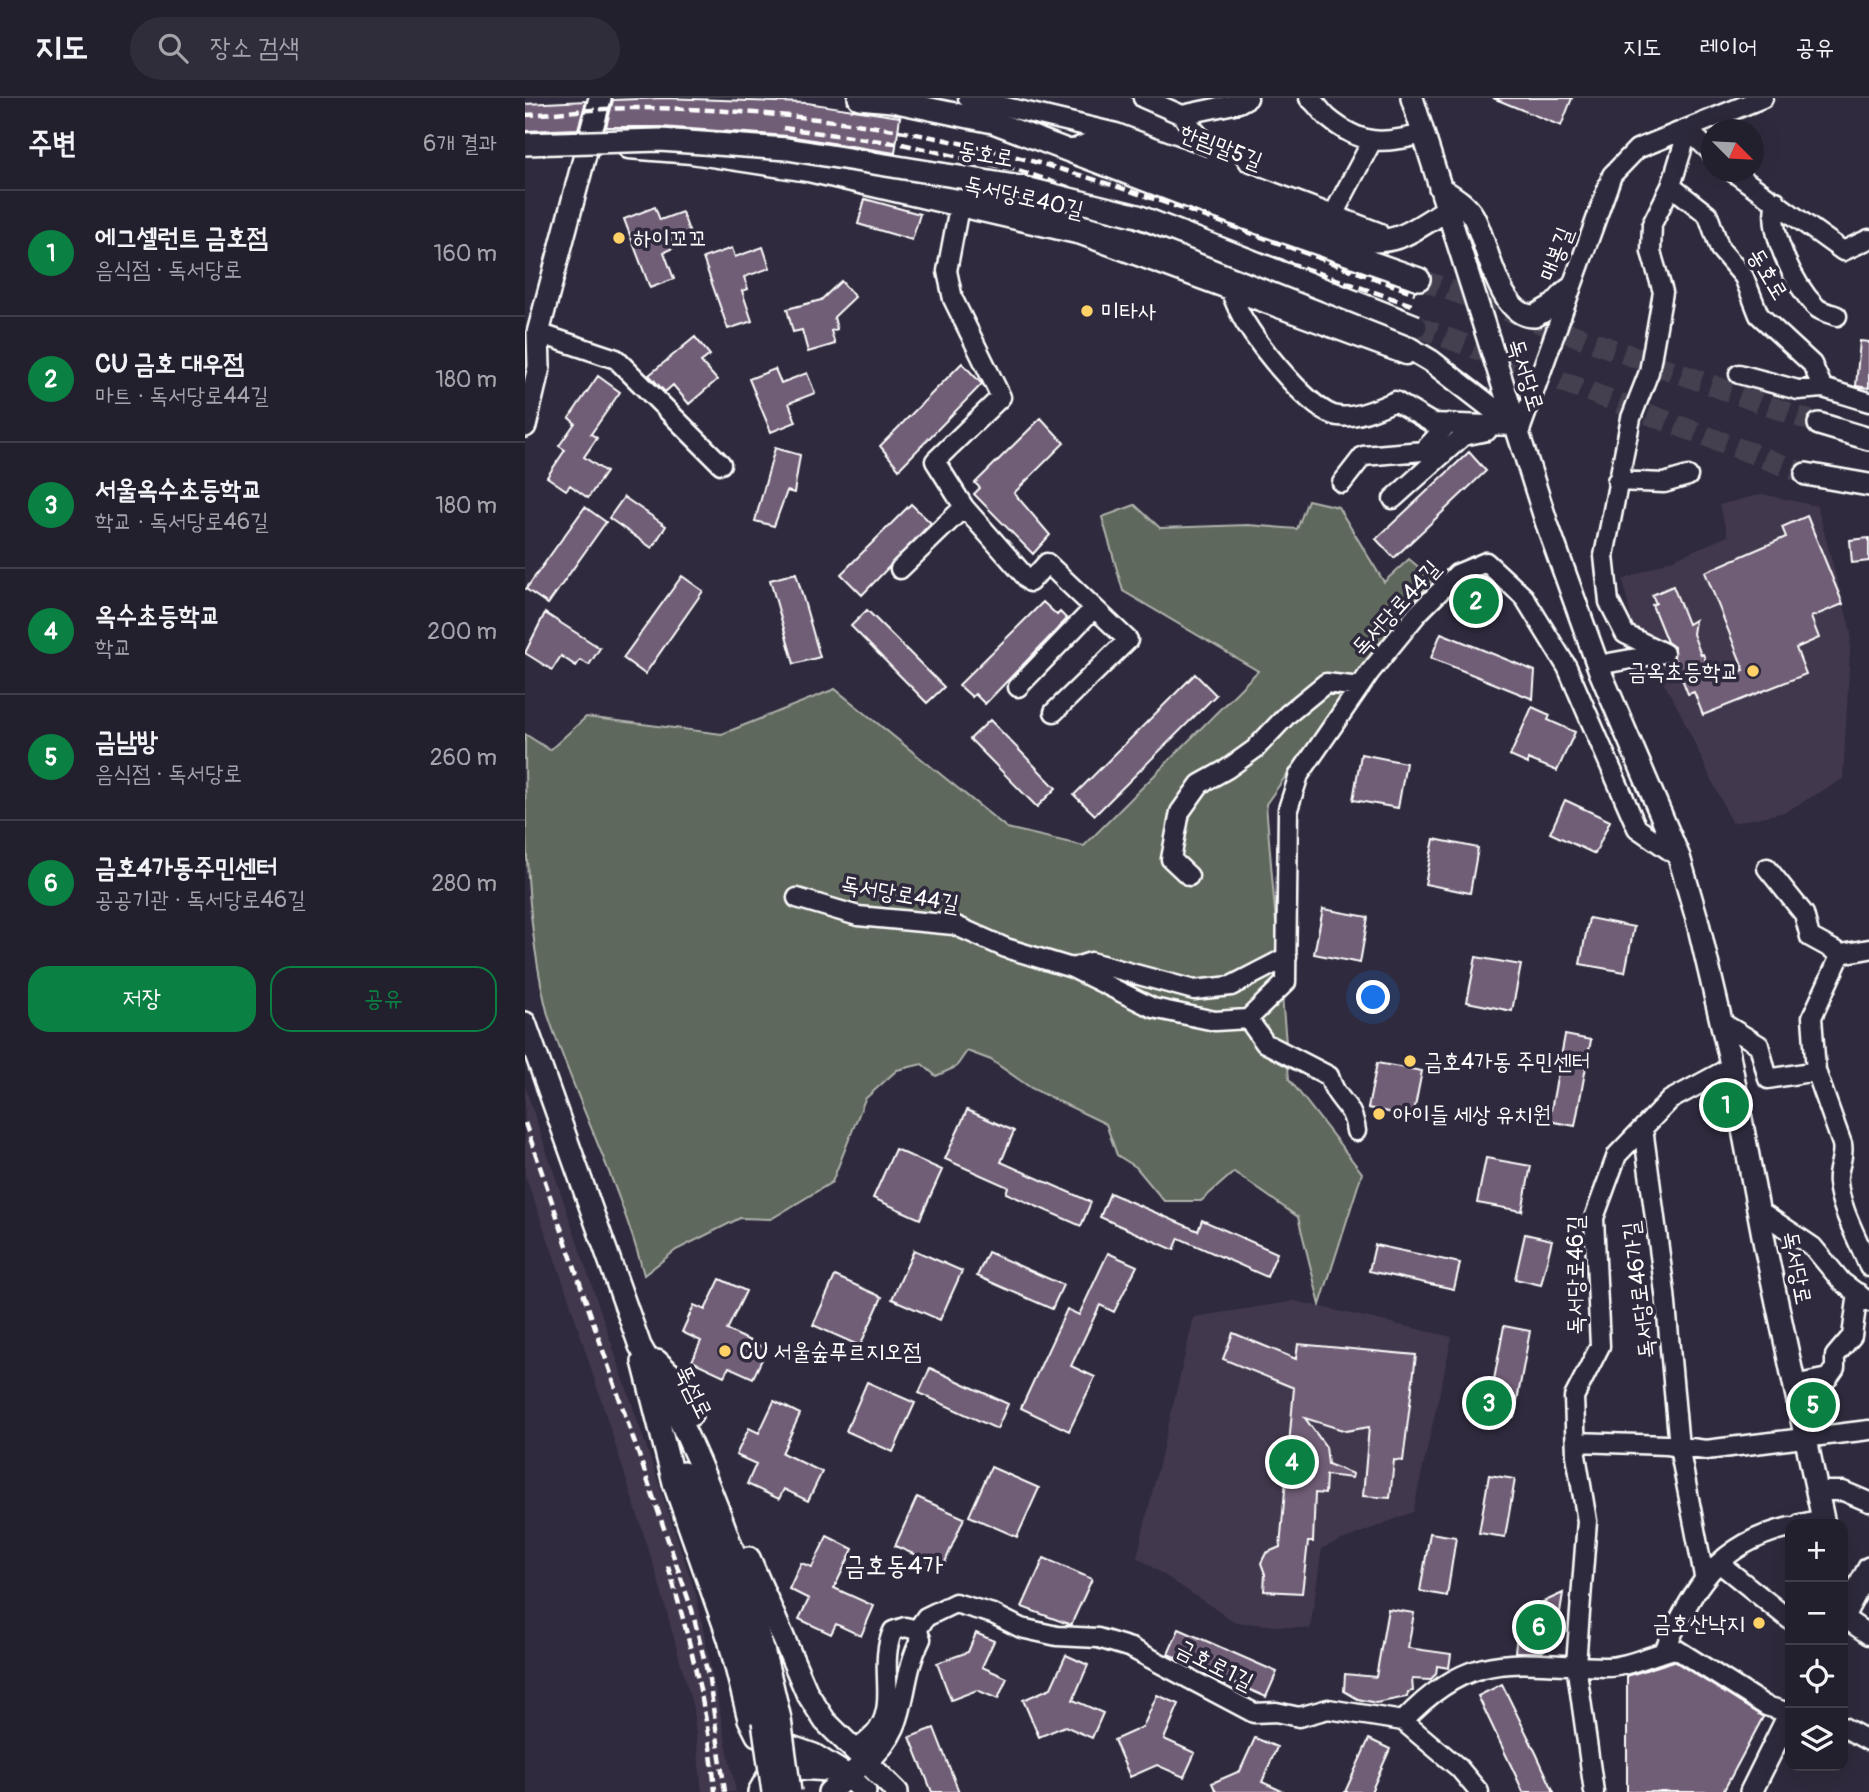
<!DOCTYPE html>
<html lang="ko">
<head>
<meta charset="utf-8">
<style>
	:root { --surface:#23202e; --page:#2f2d3a; --text:#f1f3f6; --muted:#a3a3aa; --line:#403e4a; --accent:#0b8043 }
	body { margin:0; font-family:Pangolin,"Poor Story",sans-serif; background:var(--page); color:var(--text) }
	.controls { position:absolute; right:21px; bottom:21px; display:grid; overflow:hidden; border-radius:14px; box-shadow:0 7px 28px #0002 }
	.controls button { width:63px; height:63px; display:grid; place-items:center; padding:0; border:0; border-bottom:2px solid var(--line); background:var(--surface); color:var(--text); font:35px sans-serif }
	.compass { position:absolute; left:1176px; top:21px; width:63px; height:63px; border-radius:50%; background:var(--surface); box-shadow:0 7px 28px #0002; rotate:114deg }
	.you { position:absolute; left:849px; top:900px; width:24px; height:24px; margin:-18px; border:5px solid #fff; border-radius:50%; background:#1a73e8; box-shadow:0 0 0 10px #1a73e833 }
	.badge { display:grid; place-items:center; width:46px; height:46px; border-radius:50%; background:var(--accent); color:#fff; font-size:23px; font-weight:700 }
	.pin { position:absolute; translate:-50% -50%; border:4px solid #fff; box-shadow:0 2px 7px #0006 }
	.list { margin:0; padding:0; list-style:none }
	h2 { display:flex; justify-content:space-between; align-items:center; height:91px; margin:0; padding:0 28px; font-size:30px }
	h2 small { font-size:23px; font-weight:400; color:var(--muted) }
	.list li { display:grid; grid-template-columns:46px 1fr auto; gap:21px; align-items:center; box-sizing:border-box; height:126px; padding:0 28px; border-top:2px solid var(--line) }
	.list b { display:block; font-size:26px; white-space:nowrap }
	.list p { margin:0; font-size:23px; white-space:nowrap; color:var(--muted) }
	.list em { font-size:23px; font-style:normal; color:var(--muted) }
	.actions { display:flex; gap:14px; padding:21px 28px }
	.actions a { flex:1; padding:16px 0; border:2px solid var(--accent); border-radius:21px; text-align:center; font-size:24px; color:var(--accent) }
	.actions .main { background:var(--accent); color:#fff }
	.icon { flex:none; width:38px; height:38px; fill:none; stroke:currentColor; stroke-width:2; stroke-linecap:round; stroke-linejoin:round }
	.map { position:relative; flex:none; width:1344px; height:1694px; overflow:hidden }
	header { display:flex; align-items:center; gap:42px; box-sizing:border-box; height:98px; padding:0 35px; background:var(--surface); border-bottom:2px solid var(--line) }
	header strong { font-size:33px }
	nav { display:flex; gap:38px; margin-inline-start:auto; font-size:24px }
	.search { width:490px; height:63px; background:var(--page); display:flex; align-items:center; gap:18px; box-sizing:border-box; padding:0 24px; border-radius:38px; color:var(--muted); font-size:26px }
	main { display:flex }
	aside { flex:1; background:var(--surface) }
	.map>svg:first-child { display:block }
</style>
</head>
<body>
<header>
<strong>지도</strong>
<div class="search"><svg class="icon" aria-label="search" viewBox="0 0 24 24"><circle cx="10" cy="10" r="6"/><path d="M15 15l6 6"/></svg>장소 검색</div>
<nav><a>지도</a><a>레이어</a><a>공유</a></nav>
</header>
<main>
<aside>
<h2>주변<small>6개 결과</small></h2>
<ul class="list">
<li><span class="badge">1</span><div><b>에그셀런트 금호점</b><p>음식점 · 독서당로</p></div><em>160 m</em></li>
<li><span class="badge">2</span><div><b>CU 금호 대우점</b><p>마트 · 독서당로44길</p></div><em>180 m</em></li>
<li><span class="badge">3</span><div><b>서울옥수초등학교</b><p>학교 · 독서당로46길</p></div><em>180 m</em></li>
<li><span class="badge">4</span><div><b>옥수초등학교</b><p>학교</p></div><em>200 m</em></li>
<li><span class="badge">5</span><div><b>금남방</b><p>음식점 · 독서당로</p></div><em>260 m</em></li>
<li><span class="badge">6</span><div><b>금호4가동주민센터</b><p>공공기관 · 독서당로46길</p></div><em>280 m</em></li>
</ul>
<div class="actions"><a class="main">저장</a><a>공유</a></div>
</aside>
<div class="map">
<svg width="1344" height="1694" viewBox="0 0 1344 1694">
	<rect width="100%" height="100%" fill="#2f2a3d"/>
	<filter id="ink" filterUnits="userSpaceOnUse"><feTurbulence type="fractalNoise" baseFrequency=".0143" numOctaves="2"/><feDisplacementMap in="SourceGraphic" scale="14" xChannelSelector="R" yChannelSelector="G"/><feConvolveMatrix kernelMatrix="1 2 1 2 8 2 1 2 1" color-interpolation-filters="sRGB"/></filter>
	<g filter="url(#ink)">
		<path fill="#42394e" d="M1237 396 1292 408 1326 534 1318 681 1260 714 1207 725 1154 612 1108 530 1098 482 1203 438 1194 407Z
			M0 989 171 1496 211 1694H177L168 1610 132 1478 43 1198 0 1077Z
			M770 1203 927 1239 888 1414 797 1450 785 1531 710 1524 612 1459 669 1219Z"/>
		<path fill="#5f675b" stroke="#afb3ad" stroke-width="2" d="M783 402 813 409 859 484 884 461 908 481 863 534 741 706 764 981 837 1075 795 1207 773 1119 709 1074 676 1103H639L611 1069 592 1057 581 1026 506 990 466 962 442 953 431 969 411 978 397 966 372 972 340 1001 307 1084 246 1121 215 1120 151 1152 119 1177C95 1087 52 1005 23 917 0 826 0 730 0 636L25 652 61 619 197 636 310 591 482 730 559 748 733 573 598 493 577 419 610 407 635 430 723 427 772 431Z"/>
		<path fill="#705d76" stroke="#fff" stroke-width="2" d="M139 0 282 5 375 19 370 55 263 38 136 29H81L88 2Z
			M968 0H1047L1036 28Z
			M61 3 53 31 0 33V6Z
			M340 101 395 116 387 142 333 126Z
			M130 109 135 122 157 114 165 136 145 144 148 150 139 154 149 181 125 190 99 121Z
			M238 149 245 170 219 179 223 191 217 193 227 223 203 231 178 160 207 150 210 159Z
			M316 183 330 199 309 219 312 231 306 233 310 246 283 254 277 232 268 234 262 211 296 202Z
			M170 239 185 257 176 264 192 282 164 306 148 287 140 294 124 277Z
			M1335 243 1344 244V290L1331 288Z
			M437 265 457 286 374 371 355 348Z
			M250 271 256 285 282 275 290 295 264 305 271 324 246 334 224 281Z
			M73 278 95 294 66 336 72 340 59 359 81 374 63 400 45 387 41 392 22 379 40 352 34 348 50 325 44 320Z
			M516 320 539 345 489 395 525 437 508 456 449 396 455 390 450 385Z
			M250 350 275 357 269 395 262 393 249 428 230 423Z
			M944 354 961 373 869 460 851 441Z
			M99 399 141 428 127 450 84 420Z
			M386 406 406 425 337 497 316 476Z
			M60 409 81 424 23 506 1 491Z
			M1282 418 1318 506 1286 519 1294 540 1271 550 1281 576 1178 617 1169 594 1163 596 1149 560V549L1142 544 1127 507 1131 505 1127 497 1148 488 1163 526 1170 522 1168 536 1176 557 1178 556 1186 575 1189 573 1193 583 1219 572 1180 474 1261 439 1257 429Z
			M1344 440V463L1327 465 1325 442Z
			M271 475 295 559 269 566 245 482Z
			M157 478 178 493 120 576 98 560Z
			M518 504 532 517 535 514 542 521 460 606 450 596 447 599 434 587Z
			M342 512 419 589 402 605 326 528Z
			M20 515 75 550 64 567 55 562 51 568 36 558 27 572 0 555Z
			M916 535 1010 573 1008 601 906 560Z
			M670 576 691 597 570 717 549 697Z
			M1007 609 1025 617 1023 622 1050 634 1032 673 1003 661V666L985 658Z
			M465 622 531 690 512 709 445 641Z
			M836 656 881 665 873 710 828 702Z
			M1040 702 1085 723 1070 756 1025 735Z
			M909 741 953 750 945 795 900 786Z
			M798 811 843 819 835 865 789 856Z
			M1064 820 1109 829 1100 874 1055 866Z
			M951 859 996 867 987 913 942 904Z
			M1040 937 1066 942 1050 1028 1024 1023Z
			M852 965 897 973 888 1019 843 1010Z
			M442 1012 489 1033 476 1064 566 1104 556 1128 481 1095 483 1089 420 1061Z
			M370 1051 417 1072 395 1121 348 1100Z
			M961 1060 1006 1068 997 1113 952 1105Z
			M585 1095 673 1133 677 1122 752 1155 742 1179 654 1140 649 1152 575 1119Z
			M1000 1136 1027 1142 1016 1187 990 1181Z
			M850 1147 935 1165 929 1191 844 1173Z
			M389 1152 437 1173 415 1222 367 1201Z
			M463 1154 538 1187 527 1211 452 1178Z
			M583 1155 612 1168 589 1214 575 1207 546 1268 570 1279 544 1333 496 1310 542 1211 554 1217Z
			M310 1178 357 1199 335 1248 288 1227Z
			M195 1181 221 1193 202 1232 242 1251 228 1280 204 1269 199 1278 167 1263 176 1243 157 1234 169 1207 180 1212Z
			M979 1228 1005 1233 989 1319 963 1314Z
			M708 1235 771 1261 773 1246 891 1257 878 1363 869 1362 865 1400 838 1398 844 1329 821 1333 780 1320 801 1349 803 1366 828 1376 827 1380 801 1377 800 1396 790 1395 788 1444H783L777 1495 739 1493 740 1476 736 1465 741 1455 755 1449 769 1290 698 1261Z
			M405 1270 483 1306 472 1331 394 1295Z
			M342 1284 390 1305 368 1354 321 1333Z
			M249 1303 275 1316 257 1355 297 1374 283 1403 259 1391 254 1401 222 1386 231 1366 211 1357 224 1330 234 1335Z
			M466 1369 514 1390 492 1439 444 1418Z
			M964 1377 990 1381 980 1439 954 1435Z
			M392 1399 439 1420 418 1469 370 1448Z
			M905 1435 931 1439 922 1498 895 1493Z
			M302 1438 328 1451 309 1490 349 1508 336 1538 311 1526 306 1536 274 1521 284 1501 264 1491 276 1465 287 1469Z
			M519 1460 567 1481 546 1527 497 1509Z
			M1038 1495 1031 1540 1017 1554H990L995 1512 1015 1513 1016 1505Z
			M863 1511 889 1515 883 1550 926 1556 924 1570 912 1568 911 1576 905 1582 887 1581 888 1593 883 1594 882 1599 851 1605 833 1601 819 1593 820 1576 851 1579Z
			M654 1531 752 1574 741 1599 643 1556Z
			M451 1535 469 1543 457 1569 482 1580 473 1601 452 1592 426 1602 412 1565 443 1554Z
			M541 1557 563 1567 548 1602 578 1615 567 1640 540 1628 514 1639 498 1602 526 1590Z
			M1149 1563 1238 1619 1198 1694H1102V1578Z
			M977 1586 1011 1655 1029 1694H998L990 1676 953 1598Z
			M632 1597 654 1606 639 1641 670 1655 659 1679 632 1667 605 1679 589 1642 618 1629Z
			M409 1630 434 1694H407L385 1639Z
			M730 1640 752 1649 737 1684 759 1694H691L687 1685 715 1673Z
			M844 1641 865 1651 846 1694H820Z"/>
		<g fill="none" stroke-linecap="round" stroke-linejoin="round">
			<path stroke="#443f50" stroke-width="21" stroke-dasharray="21 10" stroke-linecap="butt" d="M894 181 1294 326
				M891 228 1281 376"/>
			<defs>
				<path id="minor" d="M443 0 591 35 853 134
					M618 0 657 17 714 5 723 0
					M784 0C792 6 796 14 803 20 837 48 858 46 898 36
					M657 17C673 40 696 57 710 80
					M1163 32 1186 54
					M103 51 166 56 283 74 556 137 881 257
					M1208 74 1318 153 1344 141
					M1146 88 1183 117 1195 151 1219 179 1234 217 1287 266 1298 290
					M1251 103C1242 133 1269 186 1291 209 1296 214 1305 215 1312 218
					M808 117 846 45
					M704 190C709 201 713 213 720 224 734 247 786 315 813 318 830 321 854 310 870 303L907 325 990 328
					M13 235 91 261 196 366
					M1214 276 1273 292 1298 290 1344 304
					M993 338 1087 77 1112 51 1238 0
					M1092 383 1139 385 1163 378
					M817 385 838 358 898 353 924 325
					M868 401 938 338 962 333
					M439 409 505 484 522 465 603 542 529 614
					M375 471 439 409 410 363 476 299 428 201 422 173 434 109
					M1073 567 1139 555 1100 536 1084 504 1079 458 1106 320 1124 274 1138 194 1126 154 1127 126 1146 88 1163 32
					M493 589 569 510
					M1242 770 1279 816 1285 839 1316 856 1344 851
					M664 778 646 761 655 714 675 686 702 671 730 651 763 616 801 585 835 589
					M272 800 333 818 429 827 481 850 547 870 628 910 690 923 723 921 761 884 763 711 774 677 845 574 893 515 932 476 961 464 999 499 1042 569 1112 730 1154 759
					M1316 856 1287 919 1291 973 1317 1046C1320 1060 1311 1072 1313 1085 1316 1113 1334 1143 1344 1169
					M547 870 566 864 669 892 706 888 762 859
					M723 921 740 945 804 978C812 1006 827 1003 831 1033
					M1196 924 1234 947 1243 981 1291 973
					M1118 1030 1140 1195 1154 1349 1179 1478
					M1235 1113 1288 1149 1317 1184 1344 1204
					M1269 1287 1303 1280 1310 1270V1258L1327 1238 1333 1195
					M1051 1344 1142 1347 1181 1352 1344 1332
					M1292 1393H1318L1344 1404
					M1275 1426 1298 1421
					M1194 1465 1265 1522
					M1318 1519 1344 1537
					M392 1532 401 1519 430 1505 468 1516 496 1530 532 1538 573 1540 606 1550 729 1615 751 1614 774 1619 803 1611 878 1623 934 1670 954 1694
					M1139 1553C1170 1489 1191 1446 1265 1429
					M878 1623C947 1550 989 1566 1079 1569 1102 1570 1129 1555 1151 1551L1241 1608 1265 1615
					M1318 1629 1344 1643
					M330 1653C338 1646 349 1639 354 1630 372 1603 353 1565 368 1533L380 1529 392 1532
					M342 1665C388 1628 372 1586 396 1541L392 1532
					M1069 1694 1051 1566 1062 1423 1051 1357 1049 1299 1075 1248 1069 1120 1092 1057 1145 1002 1206 969"/>
				<path id="major" d="M334 0 367 3 468 24 723 121 894 181
					M887 0 1022 426 1076 576 1154 759 1172 821 1204 957 1240 1148 1299 1426
					M548 53 564 46 582 48 840 143C878 145 890 130 922 112
					M329 65 361 80 560 124 855 233 906 263 990 328
					M915 90C927 98 940 105 948 118 963 145 973 220 1010 218L1029 207 1043 192
					M1294 326 1344 341
					M0 328 14 269 13 235 75 0
					M1281 376 1344 387
					M0 925 115 1248C182 1362 226 1491 255 1621
					M118 1263 149 1385 204 1541 224 1621 232 1637 289 1657 323 1678 340 1694
					M132 1263 154 1284 166 1317
					M158 1375C193 1456 220 1537 238 1623
					M224 1460 282 1595 300 1623 372 1694
					M1318 1518 1344 1470
					M234 1694 242 1680 271 1670 305 1672
					M304 1694 332 1671
					M1226 1694 1265 1615"/>
			</defs>
			<use href="#minor" stroke="#fff" stroke-width="23"/>
			<use href="#major" stroke="#fff" stroke-width="26"/>
			<use href="#minor" stroke="#2f2a3d" stroke-width="18"/>
			<use href="#major" stroke="#2f2a3d" stroke-width="21"/>
			<path stroke="#fff" stroke-width="4.5" stroke-dasharray="10 5" stroke-linecap="butt" d="M0 17C37 15 74 10 111 10 194 10 299 19 380 34 555 65 723 136 890 195
				M258 30 377 46 496 73 887 207
				M0 1025 167 1512 184 1581 200 1694
				M143 1468C165 1542 184 1617 190 1694"/>
			<defs>
				<path id="major-bridge" d="M0 46 135 42 262 51 496 89 613 118 891 228
					M255 1621 265 1694
					M238 1623 248 1694"/>
			</defs>
			<use href="#major-bridge" stroke="#fff" stroke-width="26" stroke-linecap="butt"/>
			<use href="#major-bridge" stroke="#2f2a3d" stroke-width="21"/>
		</g>
	</g>
	<g fill="#ffd166" stroke="#2f2a3d" stroke-width="2.5">
		<circle cx="94" cy="140" r="7"/>
		<circle cx="562" cy="213" r="7"/>
		<circle cx="1228" cy="573" r="7"/>
		<circle cx="885" cy="963" r="7"/>
		<circle cx="854" cy="1016" r="7"/>
		<circle cx="200" cy="1253" r="7"/>
		<circle cx="1234" cy="1525" r="7"/>
	</g>
	<g text-anchor="middle" dominant-baseline="central" stroke-width="7" stroke-linejoin="round" paint-order="stroke">
		<g font-size="23" fill="#fff" stroke="#2f2a3d">
			<text transform="translate(696 49) rotate(21)">한림말5길</text>
			<text transform="translate(461 56) rotate(10)">동호로</text>
			<text transform="translate(499 99) rotate(13)">독서당로40길</text>
			<text transform="translate(1031 156) rotate(-69)">매봉길</text>
			<text transform="translate(1243 176) rotate(59)">동호로</text>
			<text transform="translate(1001 277) rotate(73)">독서당로</text>
			<text transform="translate(871 510) rotate(-48)">독서당로44길</text>
			<text transform="translate(375 796) rotate(10)">독서당로44길</text>
			<text transform="translate(1272 1170) rotate(79)">독서당로</text>
			<text transform="translate(1050 1177) rotate(-90)">독서당로46길</text>
			<text transform="translate(1114 1192) rotate(-97)">독서당로46가길</text>
			<text transform="translate(169 1294) rotate(64)">뚝섬로</text>
			<text transform="translate(690 1567) rotate(27)">금호로1길</text>
		</g>
		<g font-size="23" fill="#fff" stroke="#2f2a3d" text-anchor="start">
			<text x="108" y="140">하이꼬꼬</text>
			<text x="576" y="213">미타사</text>
			<text x="1214" y="573" text-anchor="end">금옥초등학교</text>
			<text x="899" y="963">금호4가동 주민센터</text>
			<text x="868" y="1016">아이들 세상 유치원</text>
			<text x="214" y="1253">CU 서울숲푸르지오점</text>
			<text x="1220" y="1525" text-anchor="end">금호산낙지</text>
		</g>
		<g font-size="26" fill="#fff" stroke="#2f2a3d">
			<text x="369" y="1468">금호동4가</text>
		</g>
	</g>
</svg>
<div class="controls">
<button>+</button>
<button>−</button>
<button><svg class="icon" aria-label="locate" viewBox="0 0 24 24"><circle cx="12" cy="12" r="6"/><path d="M12 2v4M12 18v4M2 12h4M18 12h4"/></svg></button>
<button><svg class="icon" aria-label="layers" viewBox="0 0 24 24"><path d="M12 4l9 5-9 5-9-5zM3 14l9 5 9-5"/></svg></button>
</div>
<svg class="compass" viewBox="-18 -18 36 36"><path d="M0-13l5 13h-10z" fill="#e53935"/><path d="M0 13l5-13h-10z" fill="#a3a3aa"/></svg>
<div class="you"></div>
<div class="pin badge" style="left:1201px;top:1007px">1</div>
<div class="pin badge" style="left:951px;top:503px">2</div>
<div class="pin badge" style="left:964px;top:1305px">3</div>
<div class="pin badge" style="left:767px;top:1364px">4</div>
<div class="pin badge" style="left:1288px;top:1307px">5</div>
<div class="pin badge" style="left:1014px;top:1529px">6</div>
</div>
</main>
</body>
</html>
